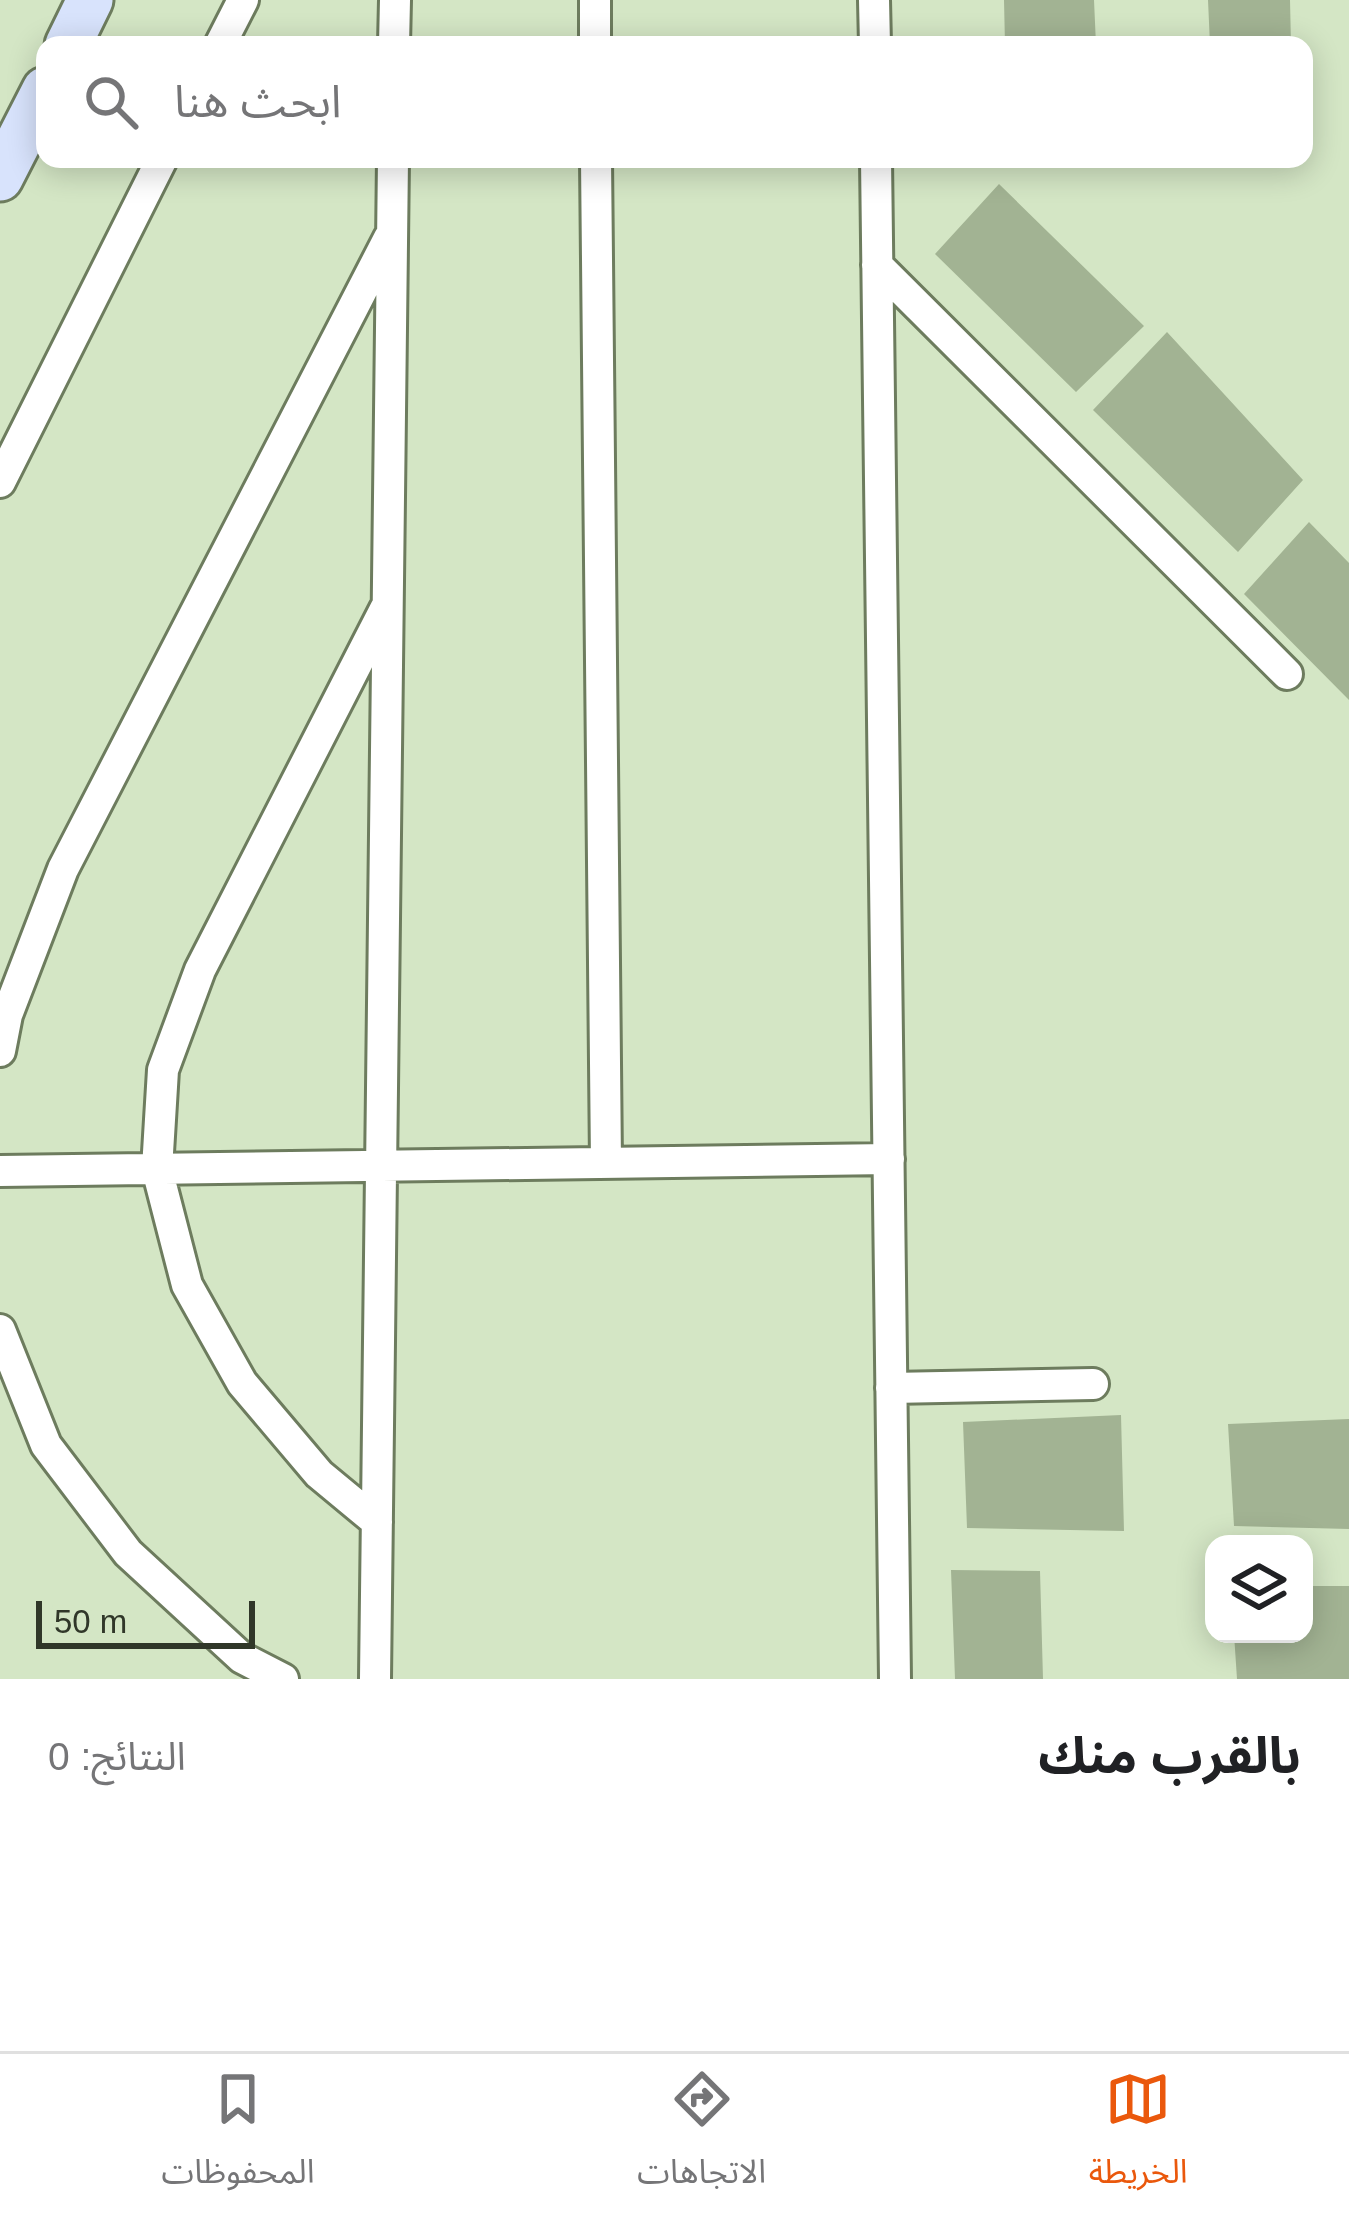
<!DOCTYPE html>
<html lang="ar">
<head>
<meta charset="utf-8">
<style>
	:root { --surface:#fff; --page:#f6f6f6; --text:#202124; --muted:#757577; --line:#e0e0e0; --accent:#ea580c }
	body { margin:0; font-family:Helvetica,"Noto Sans Arabic",sans-serif; background:var(--page); color:var(--text); direction:rtl }
	.controls { position:absolute; right:36px; bottom:36px; display:grid; overflow:hidden; border-radius:24px; box-shadow:0 6px 30px #0003 }
	.controls button { width:108px; height:108px; display:grid; place-items:center; padding:0; border:0; border-bottom:3px solid var(--line); background:var(--surface); color:var(--text); font:60px sans-serif }
	.scale { position:absolute; left:36px; bottom:30px; width:219px; box-sizing:border-box; padding-left:12px; border:6px solid #303729; border-top:0; font-size:33px; line-height:42px; white-space:nowrap; color:#303729; -webkit-text-stroke:9px #d4e6c5; paint-order:stroke }
	.list { margin:0; padding:0; list-style:none }
	h2 { display:flex; justify-content:space-between; align-items:center; height:156px; margin:0; padding:0 48px; font-size:51px }
	h2 small { font-size:39px; font-weight:400; color:var(--muted) }
	.icon { flex:none; width:66px; height:66px; fill:none; stroke:currentColor; stroke-width:2; stroke-linecap:round; stroke-linejoin:round }
	.map { position:relative; flex:none; width:1349px; height:1679px; overflow:hidden; direction:ltr }
	.search { position:absolute; background:var(--surface); box-shadow:0 6px 30px #0003; left:36px; right:36px; top:36px; height:132px; display:flex; align-items:center; gap:30px; box-sizing:border-box; padding:0 42px; border-radius:24px; color:var(--muted); font-size:45px }
	.sheet { height:372px; background:var(--surface) }
	nav { display:flex; justify-content:space-around; align-items:center; box-sizing:border-box; height:168px; border-top:3px solid var(--line); background:var(--surface); font-size:33px; color:var(--muted) }
	nav a { display:grid; justify-items:center; gap:6px }
	nav .on { color:var(--accent) }
	.map>svg:first-child { display:block }
</style>
</head>
<body>
<div class="map">
<svg width="1349" height="1679" viewBox="0 0 1349 1679">
	<rect width="100%" height="100%" fill="#d4e6c5"/>
	<path fill="#a2b393" d="M1004 0H1094L1096 45H1005Z
		M1208 0H1290L1291 45H1210Z
		M999 184 1144 326 1076 392 935 254Z
		M1167 332 1303 480 1238 552 1093 410Z
		M1309 522 1349 563V700L1244 594Z
		M1121 1415 1124 1531 967 1528 963 1422Z
		M1349 1419V1529L1234 1526 1228 1424Z
		M951 1570 1040 1571 1043 1679H955Z
		M1304 1586H1349V1679H1237L1234 1634H1304Z"/>
	<g fill="none" stroke-linecap="round" stroke-linejoin="round">
		<defs>
			<path id="street" d="M595 0V45
				M874 0 875 45
				M220 45 243 0
				M394 45 395 0
				M596 159 606 1163
				M876 159 895 1679
				M877 265 1287 674
				M0 482 162 159
				M0 1051 7 1015 63 869 389 238
				M0 1171 889 1159
				M0 1330 46 1445 128 1553 242 1658 283 1679
				M891 1388 1093 1384
				M377 1522 319 1474 242 1383 187 1285 157 1169 163 1070 200 970 385 609
				M375 1679 393 159"/>
			<path id="secondary" d="M68 45 90 0
				M0 178 45 90"/>
		</defs>
		<use href="#street" stroke="#6d7c5e" stroke-width="36"/>
		<use href="#secondary" stroke="#6d7c5e" stroke-width="51"/>
		<use href="#street" stroke="#fff" stroke-width="30"/>
		<use href="#secondary" stroke="#d8e3fc" stroke-width="45"/>
	</g>
</svg>
<div class="controls">
<button><svg class="icon" aria-label="layers" viewBox="0 0 24 24"><path d="M12 4l9 5-9 5-9-5zM3 14l9 5 9-5"/></svg></button>
</div>
<div class="scale">50 m</div>
<div class="search"><svg class="icon" aria-label="search" viewBox="0 0 24 24"><circle cx="10" cy="10" r="6"/><path d="M15 15l6 6"/></svg>ابحث هنا</div>
</div>
<section class="sheet">
<h2>بالقرب منك<small>النتائج: 0</small></h2>
<ul class="list">
</ul>
</section>
<nav>
<a class="on"><svg class="icon" aria-label="map" viewBox="0 0 24 24"><path d="M3 6l6-2 6 2 6-2v14l-6 2-6-2-6 2zM9 4v14M15 6v14"/></svg>الخريطة</a>
<a><svg class="icon" aria-label="directions" viewBox="0 0 24 24"><path d="M12 3l9 9-9 9-9-9zM9 14v-3h6M13 9l2 2-2 2"/></svg>الاتجاهات</a>
<a><svg class="icon" aria-label="saved" viewBox="0 0 24 24"><path d="M7 4h10v16l-5-4-5 4z"/></svg>المحفوظات</a>
</nav>
</body>
</html>
